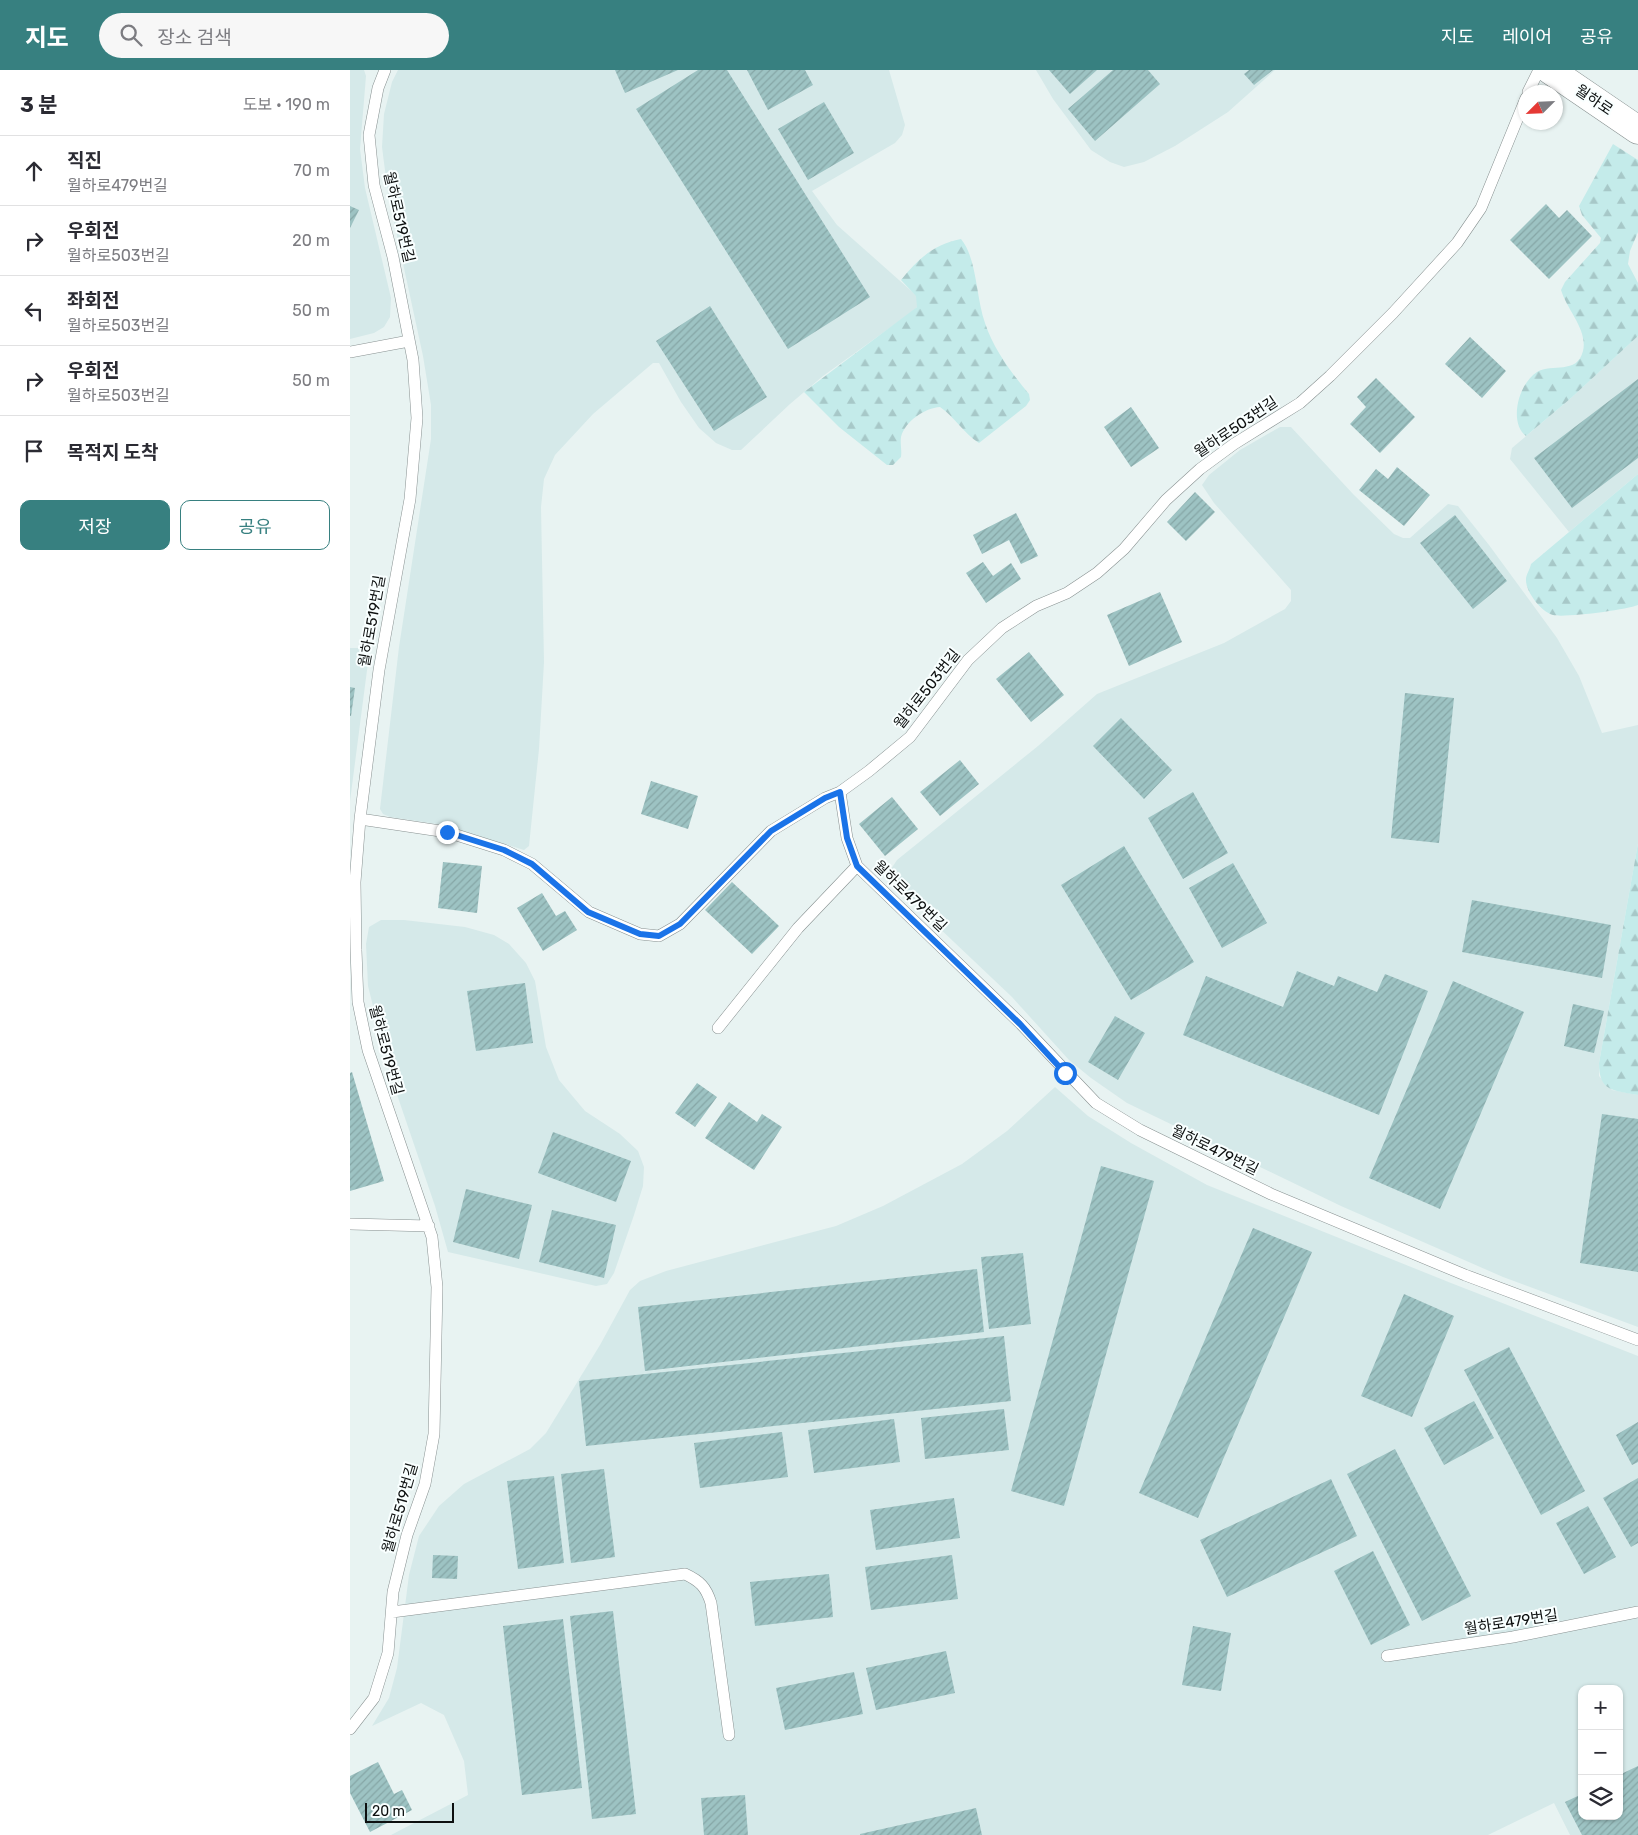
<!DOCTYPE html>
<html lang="ko">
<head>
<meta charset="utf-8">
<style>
	:root { --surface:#fff; --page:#f7f7f7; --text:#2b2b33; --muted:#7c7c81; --line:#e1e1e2; --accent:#378080 }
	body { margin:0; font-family:Rubik,"Noto Sans KR",sans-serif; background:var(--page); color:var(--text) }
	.controls { position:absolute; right:15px; bottom:15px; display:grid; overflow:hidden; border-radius:10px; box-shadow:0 1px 4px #0004 }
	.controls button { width:45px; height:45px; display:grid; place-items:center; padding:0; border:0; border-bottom:1px solid var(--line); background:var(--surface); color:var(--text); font:25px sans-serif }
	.compass { position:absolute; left:1168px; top:15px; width:45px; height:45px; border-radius:50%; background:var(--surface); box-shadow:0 1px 4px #0004; rotate:246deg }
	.scale { position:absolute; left:15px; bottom:12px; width:89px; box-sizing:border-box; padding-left:5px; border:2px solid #0d1010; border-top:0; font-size:14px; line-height:18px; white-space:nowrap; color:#0d1010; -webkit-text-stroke:4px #f9ffff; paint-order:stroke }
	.stop { position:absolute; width:15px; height:15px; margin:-11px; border:4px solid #1a73e8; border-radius:50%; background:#fff }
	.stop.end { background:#1a73e8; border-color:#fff; box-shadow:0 1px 5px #0008 }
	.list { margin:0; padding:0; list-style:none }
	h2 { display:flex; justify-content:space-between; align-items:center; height:65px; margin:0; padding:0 20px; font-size:21px }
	h2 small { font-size:16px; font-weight:400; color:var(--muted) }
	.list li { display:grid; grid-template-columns:32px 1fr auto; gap:15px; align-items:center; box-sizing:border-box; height:70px; padding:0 20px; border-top:1px solid var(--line) }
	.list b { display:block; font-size:19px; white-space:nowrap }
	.list p { margin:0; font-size:16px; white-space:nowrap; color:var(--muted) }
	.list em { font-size:16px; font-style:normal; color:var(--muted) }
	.actions { display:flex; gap:10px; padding:15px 20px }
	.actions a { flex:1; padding:11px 0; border:1px solid var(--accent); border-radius:10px; text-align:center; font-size:18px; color:var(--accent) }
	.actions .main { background:var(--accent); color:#fff }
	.icon { flex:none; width:28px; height:28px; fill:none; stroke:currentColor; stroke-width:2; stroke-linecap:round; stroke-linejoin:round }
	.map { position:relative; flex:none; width:1288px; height:1765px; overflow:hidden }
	header { display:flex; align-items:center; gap:30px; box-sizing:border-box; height:70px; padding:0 25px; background:var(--accent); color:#fff }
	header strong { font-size:24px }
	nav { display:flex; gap:28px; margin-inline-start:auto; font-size:18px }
	.search { width:350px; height:45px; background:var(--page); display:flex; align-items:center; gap:12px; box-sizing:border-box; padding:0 18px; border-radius:28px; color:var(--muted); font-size:19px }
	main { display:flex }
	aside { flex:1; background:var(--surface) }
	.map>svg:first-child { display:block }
</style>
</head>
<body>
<header>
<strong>지도</strong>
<div class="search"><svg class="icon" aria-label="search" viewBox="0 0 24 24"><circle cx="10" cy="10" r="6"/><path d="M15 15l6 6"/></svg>장소 검색</div>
<nav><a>지도</a><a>레이어</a><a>공유</a></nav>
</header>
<main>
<aside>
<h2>3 분<small>도보 · 190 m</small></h2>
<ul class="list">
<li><svg class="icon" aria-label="ahead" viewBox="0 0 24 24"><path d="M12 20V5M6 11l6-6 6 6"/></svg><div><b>직진</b><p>월하로479번길</p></div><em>70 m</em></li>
<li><svg class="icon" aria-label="right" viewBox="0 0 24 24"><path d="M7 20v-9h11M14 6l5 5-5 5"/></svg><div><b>우회전</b><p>월하로503번길</p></div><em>20 m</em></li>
<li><svg class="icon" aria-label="left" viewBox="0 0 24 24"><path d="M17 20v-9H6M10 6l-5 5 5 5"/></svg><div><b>좌회전</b><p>월하로503번길</p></div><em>50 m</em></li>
<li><svg class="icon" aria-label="right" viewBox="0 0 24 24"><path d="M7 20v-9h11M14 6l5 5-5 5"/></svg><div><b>우회전</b><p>월하로503번길</p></div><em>50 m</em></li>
<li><svg class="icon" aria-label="arrive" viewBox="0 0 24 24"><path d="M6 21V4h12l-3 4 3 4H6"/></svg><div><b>목적지 도착</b></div></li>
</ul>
<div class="actions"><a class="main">저장</a><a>공유</a></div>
</aside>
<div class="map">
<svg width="1288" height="1765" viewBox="0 0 1288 1765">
	<defs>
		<pattern id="forest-firs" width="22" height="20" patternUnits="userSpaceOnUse" patternTransform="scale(1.25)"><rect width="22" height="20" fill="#c4ebea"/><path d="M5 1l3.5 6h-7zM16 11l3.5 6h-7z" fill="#a7c8c8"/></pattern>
		<pattern id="building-hatch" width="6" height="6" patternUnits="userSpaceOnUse" patternTransform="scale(1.25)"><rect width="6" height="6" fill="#9dc3c3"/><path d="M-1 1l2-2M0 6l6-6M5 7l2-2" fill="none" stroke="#86a6a6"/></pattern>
	</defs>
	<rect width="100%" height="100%" fill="#e8f3f2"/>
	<path fill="#d5e9e9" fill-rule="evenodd" d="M0 0H14L16 6 10 79 15 118 41 228 40 247 34 257 24 263 0 269Z
		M48 0H539L555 55 552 65 545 73 462 121 487 155 567 226V237L559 244 473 306 440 334 391 380H382L366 373 349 358 331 332 309 293H303L243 344 205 385 194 409 191 437 194 592 189 679 179 776 174 780 94 755 40 747 33 744 30 739 49 577 81 369V335L73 286 38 124 32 77 34 44 42 12Z
		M686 0H925L878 42 825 76 794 92 774 97 760 92 741 80 703 29Z
		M1288 266V404L1219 462 1160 389 1162 378 1220 329Z
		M930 357H941L1003 424 1044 464 1053 468H1060L1098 434 1108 436 1139 475 1207 568 1229 606 1252 663 1288 655V773L1249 993V1006L1262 1020 1288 1025V1257L1153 1207 991 1136 777 1033 741 1008 719 990 662 927 585 854 544 809 541 799 547 790 688 676 747 624 874 573 935 539 941 531V520L864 433 852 415 859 405 890 380Z
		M0 578H13L19 585 0 731Z
		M31 850H54L115 857 144 865 159 874 176 893 185 911 196 977 209 1010 235 1041 270 1064 288 1081 294 1097 293 1116 284 1145 264 1203 257 1214 246 1216 98 1182 85 1136 40 1004 18 916 16 874 19 857Z
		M705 1017 738 1046 781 1073 857 1115 1101 1213 1288 1286V1765H1220L1204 1733 1138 1765H41L118 1725 114 1691 94 1645 71 1633 22 1656 39 1628 47 1598 59 1505 69 1466 89 1436 114 1414 180 1379 196 1363 250 1275 280 1220 290 1211 316 1201 486 1156 533 1136 612 1094 657 1061ZM1232 1619H1269V1746H1232Z"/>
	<path fill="url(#forest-firs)" d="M1263 74 1288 90V162L1280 181 1278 194 1288 213V266L1220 329 1176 366C1158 352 1169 313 1187 302 1202 293 1227 305 1233 281 1238 260 1217 240 1211 220L1215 212 1250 173 1251 168 1232 145 1229 136Z
		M611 169C627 188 626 228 635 253 644 280 661 302 679 324L680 330 676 336 629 373C613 363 605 347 590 337 575 338 555 351 551 367 550 373 552 380 551 387L543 395H537L489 357 454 322 567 237 566 226 551 210C568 189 584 174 611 169Z
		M1288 404V535C1276 540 1214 548 1203 545 1191 542 1175 521 1176 509 1176 505 1180 499 1181 494Z
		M1288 773V1025C1263 1020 1249 1022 1249 993Z"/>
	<path fill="url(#building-hatch)" d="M265 0H328L275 23Z
		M348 0H377L520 227 438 279 286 39Z
		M397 0H455L463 15 418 40Z
		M699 0H747L720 24Z
		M763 0H798L810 14 745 71 718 39Z
		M899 0H923L904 15 894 4Z
		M474 32 504 83 458 110 428 59Z
		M1196 134 1209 148 1217 140 1242 166 1199 209 1160 170Z
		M0 136 9 140 0 158Z
		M360 236 417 327 364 361 306 271Z
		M1120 267 1156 301 1132 328 1095 294Z
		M1026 308 1065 347 1030 383 1000 354 1016 337 1007 327Z
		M1288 309V388L1222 438 1184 388Z
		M781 337 809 378 781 397 754 357Z
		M1047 397 1080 425 1054 456 1009 420 1026 399 1038 409Z
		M845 422 865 442 836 471 817 452Z
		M666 443 688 486 671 494 659 470 632 484 623 465Z
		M1105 445 1157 511 1123 539 1070 473Z
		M633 492 643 506 661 493 671 509 636 533 616 503Z
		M810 522 832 572 779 596 757 545Z
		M679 582 714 625 681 652 646 609Z
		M0 617 5 618 1 646H0Z
		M1055 623 1104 628 1089 773 1041 768Z
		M771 648 822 700 794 729 743 676Z
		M610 690 629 714 590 746 570 722Z
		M301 711 348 726 338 759 291 744Z
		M843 722 878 783 833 809 798 748Z
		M542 727 568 759 535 786 509 754Z
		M774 776 844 892 781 930 711 815Z
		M93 792 132 796 127 843 88 838Z
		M883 793 917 853 872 878 839 818Z
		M382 812 429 856 402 884 355 840Z
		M192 823 206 846 215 841 227 860 193 881 167 838Z
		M1122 830 1261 855 1252 908 1112 882Z
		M947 901 984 916 988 906 1027 922 1035 904 1078 921 1029 1045 833 965 856 906 933 937Z
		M1103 911 1174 942 1090 1139 1019 1108Z
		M175 913 183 973 126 981 117 921Z
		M1223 934 1254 941 1244 983 1214 976Z
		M765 946 795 963 768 1010 738 992Z
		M2 1002 34 1111 0 1121V1003Z
		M347 1013 367 1027 345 1057 325 1043Z
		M379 1032 407 1052 412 1044 432 1057 404 1100 355 1068Z
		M1252 1044 1288 1049V1202L1230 1193Z
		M203 1062 281 1091 266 1132 188 1103Z
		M751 1096 804 1111 714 1436 661 1421Z
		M116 1119 182 1135 169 1189 103 1172Z
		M202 1140 266 1155 254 1208 189 1192Z
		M903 1158 962 1182 848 1448 789 1423Z
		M673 1183 681 1254 639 1259 631 1187Z
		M627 1199 634 1262 295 1301 288 1237Z
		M1054 1224 1104 1246 1062 1347 1011 1326Z
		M654 1266 661 1331 236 1376 229 1311Z
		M1159 1277 1235 1421 1191 1445 1114 1300Z
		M1124 1331 1144 1368 1094 1395 1074 1358Z
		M654 1339 659 1380 575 1389 571 1348Z
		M544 1349 550 1392 464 1403 458 1360Z
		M1288 1352V1392L1282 1395 1266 1365Z
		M432 1362 438 1407 350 1418 344 1373Z
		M1045 1379 1121 1526 1072 1551 997 1404Z
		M254 1399 265 1487 221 1493 211 1404Z
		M204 1406 214 1493 168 1499 157 1411Z
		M1288 1408V1473L1281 1477 1253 1428Z
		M981 1409 1007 1466 877 1527 850 1470Z
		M604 1428 610 1468 526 1480 520 1440Z
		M1238 1436 1266 1487 1234 1504 1206 1453Z
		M1023 1481 1060 1555 1021 1575 984 1501Z
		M83 1485 108 1486 107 1509 82 1508Z
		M602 1485 608 1529 521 1540 515 1497Z
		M479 1504 483 1547 405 1556 400 1512Z
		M263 1541 286 1744 242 1749 220 1546Z
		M213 1549 232 1718 172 1725 153 1556Z
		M843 1556 881 1563 871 1621 832 1615Z
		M596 1581 605 1623 526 1640 516 1598Z
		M504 1602 513 1644 435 1660 426 1618Z
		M28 1692 44 1724 52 1720 62 1740 20 1762 0 1723V1706Z
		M1288 1696V1765H1232L1215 1732 1232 1724V1746H1269V1705Z
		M395 1725 398 1765H354L351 1728Z
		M626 1738 632 1765H510V1764Z"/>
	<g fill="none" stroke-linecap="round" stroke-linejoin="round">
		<defs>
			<path id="lane" d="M1178 22 1189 0
				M0 282 59 271
				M10 749 97 762 154 780 182 794 239 842 290 864 309 866 330 854 421 761 475 728 490 722 519 701 560 667 618 590 652 558 686 536 717 523 747 503 774 479 816 430 850 399 884 374 950 333 980 306 1043 243 1107 173 1131 138 1176 28
				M507 796 671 954 746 1033 790 1060 921 1124 1115 1205 1288 1270
				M368 958 448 858 507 796 497 768 490 722
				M0 1154 79 1156
				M42 1542 335 1504C350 1511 356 1517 361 1533L379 1665
				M1037 1586 1163 1567 1288 1542
				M0 1659 24 1628 38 1583 43 1522 57 1465 75 1414 84 1364 87 1217 82 1167 18 980 8 932 6 880 5 812 10 749 29 600 60 429 67 348 63 290 43 187 24 115 19 65 28 18 35 0"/>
			<path id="secondary" d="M1200 0 1288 60"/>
		</defs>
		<use href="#lane" stroke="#889191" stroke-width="12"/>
		<use href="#secondary" stroke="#889191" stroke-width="29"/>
		<use href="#lane" stroke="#fff" stroke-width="11"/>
		<use href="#secondary" stroke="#fff" stroke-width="28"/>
	</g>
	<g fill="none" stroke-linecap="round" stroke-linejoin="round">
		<path stroke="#1a73e8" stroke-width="6" d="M97 762 154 780 182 794 238 842 290 864 309 866 330 854 421 761 475 728 490 722 497 768 507 796 670 954 715 1003"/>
	</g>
	<g text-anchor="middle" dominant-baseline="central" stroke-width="4" stroke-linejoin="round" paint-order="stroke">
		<g font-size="15" fill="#0d1010" stroke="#f9ffff">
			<text transform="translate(1244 30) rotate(34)">월하로</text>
			<text transform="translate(49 147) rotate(77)">월하로519번길</text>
			<text transform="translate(886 357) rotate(-34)">월하로503번길</text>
			<text transform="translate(22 551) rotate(-80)">월하로519번길</text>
			<text transform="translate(577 619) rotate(-52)">월하로503번길</text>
			<text transform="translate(560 826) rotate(44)">월하로479번길</text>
			<text transform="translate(36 980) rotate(75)">월하로519번길</text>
			<text transform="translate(865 1080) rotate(26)">월하로479번길</text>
			<text transform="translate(50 1438) rotate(-74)">월하로519번길</text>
			<text transform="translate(1161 1552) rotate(-9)">월하로479번길</text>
		</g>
	</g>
</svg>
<div class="controls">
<button>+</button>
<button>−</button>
<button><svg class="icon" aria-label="layers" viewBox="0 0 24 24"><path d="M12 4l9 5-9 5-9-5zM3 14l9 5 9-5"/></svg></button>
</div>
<svg class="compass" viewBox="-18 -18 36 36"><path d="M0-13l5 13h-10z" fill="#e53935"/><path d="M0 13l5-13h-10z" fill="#7c7c81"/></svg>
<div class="scale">20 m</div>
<div class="stop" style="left:715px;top:1003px"></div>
<div class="stop end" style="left:97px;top:762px"></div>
</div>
</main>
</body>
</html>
